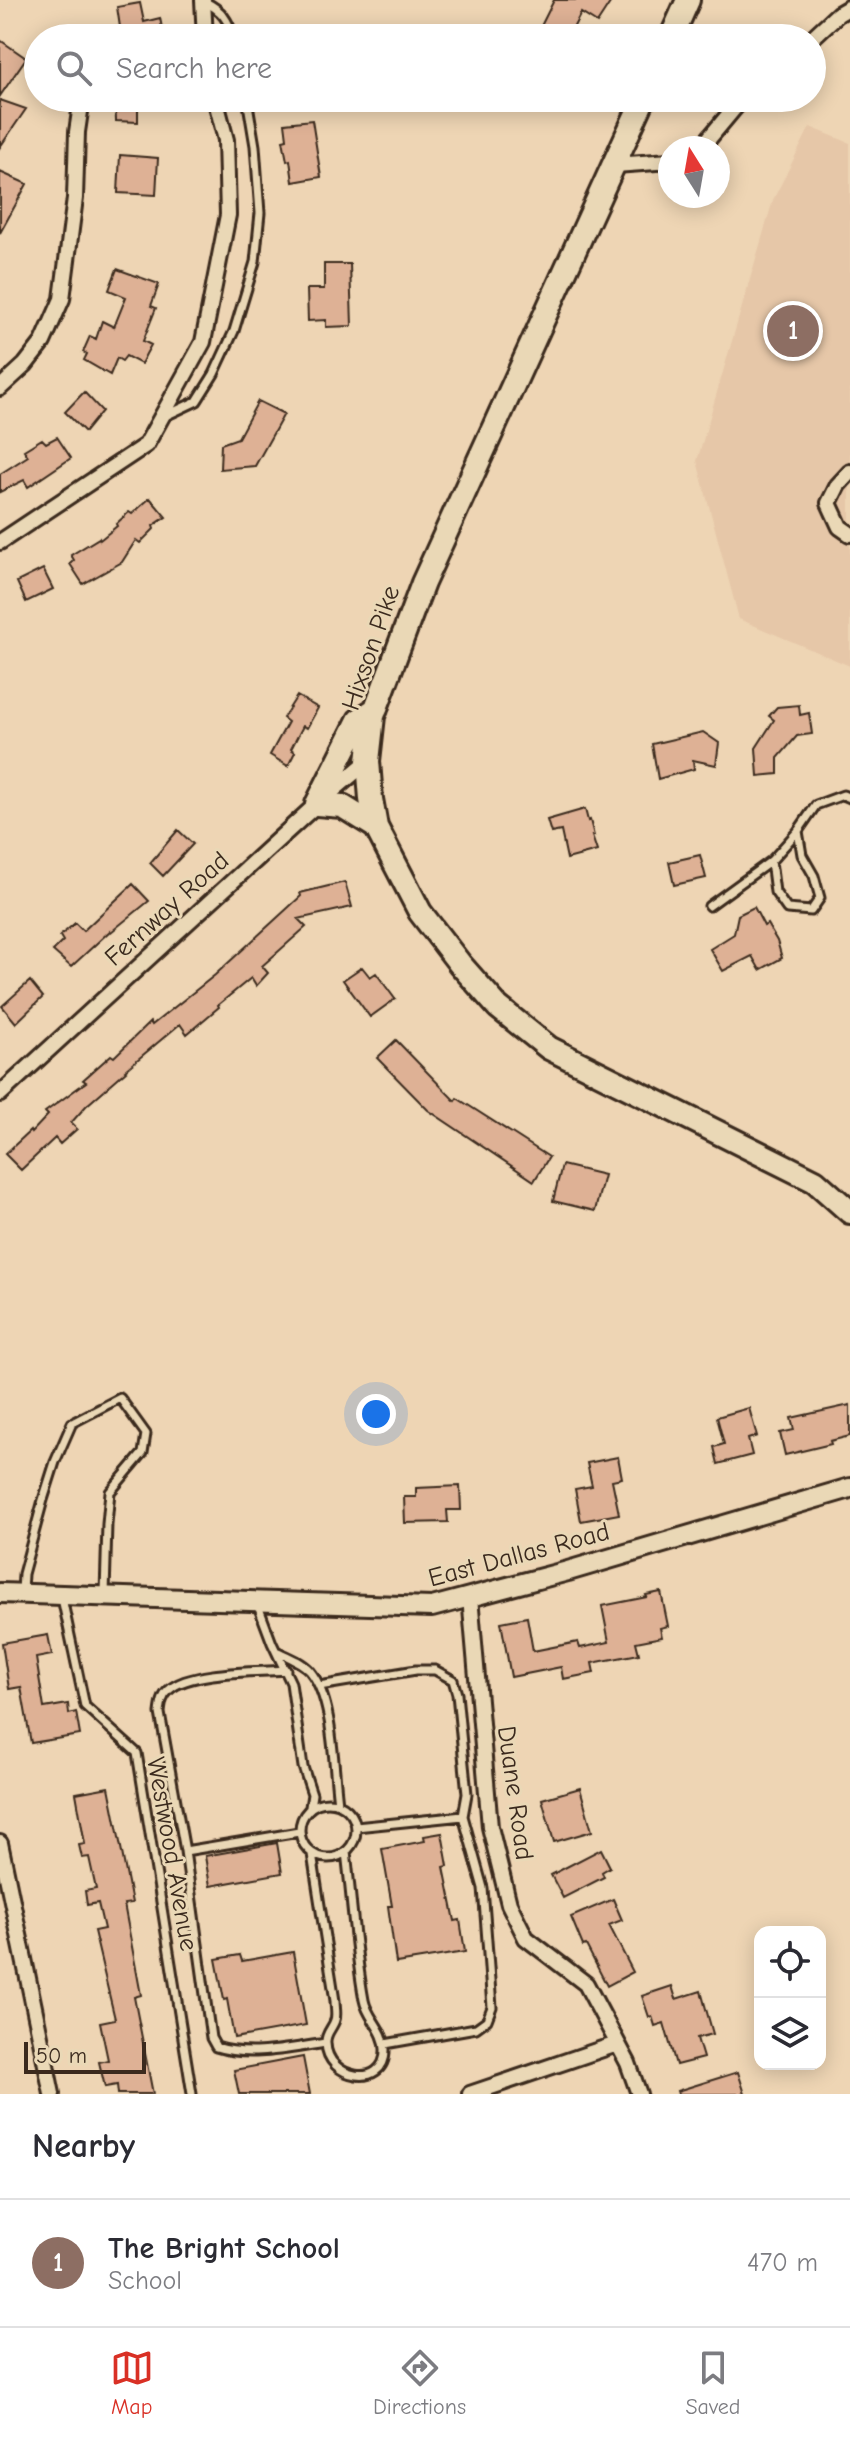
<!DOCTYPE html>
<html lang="en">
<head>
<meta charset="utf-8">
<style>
	:root { --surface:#fff; --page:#f2f2f3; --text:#2b2b33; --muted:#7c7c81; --line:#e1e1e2; --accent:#d93025 }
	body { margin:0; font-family:"Comic Neue",sans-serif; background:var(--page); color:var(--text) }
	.controls { position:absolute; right:24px; bottom:24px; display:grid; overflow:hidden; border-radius:16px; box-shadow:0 4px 20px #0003 }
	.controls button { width:72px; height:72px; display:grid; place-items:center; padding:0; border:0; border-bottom:2px solid var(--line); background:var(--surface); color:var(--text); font:40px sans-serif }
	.compass { position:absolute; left:658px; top:136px; width:72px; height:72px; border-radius:50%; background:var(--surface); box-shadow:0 4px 20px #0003; rotate:349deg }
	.scale { position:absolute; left:24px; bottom:20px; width:122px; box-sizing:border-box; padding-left:8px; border:4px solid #3b2a1e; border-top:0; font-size:22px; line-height:28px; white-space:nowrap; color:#3b2a1e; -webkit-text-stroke:6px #ead8b6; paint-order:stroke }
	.you { position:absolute; left:376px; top:1414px; width:28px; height:28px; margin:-20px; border:6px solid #fff; border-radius:50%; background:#1a73e8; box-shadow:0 0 0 12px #1a73e833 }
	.badge { display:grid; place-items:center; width:52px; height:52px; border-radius:50%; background:var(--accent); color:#fff; font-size:26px; font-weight:700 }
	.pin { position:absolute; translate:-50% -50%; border:4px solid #fff; box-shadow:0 2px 8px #0006 }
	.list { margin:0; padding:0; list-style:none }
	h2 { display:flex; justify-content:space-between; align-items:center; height:104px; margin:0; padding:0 32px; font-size:34px }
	h2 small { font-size:26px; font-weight:400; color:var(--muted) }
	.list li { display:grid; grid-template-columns:52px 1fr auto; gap:24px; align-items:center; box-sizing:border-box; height:128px; padding:0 32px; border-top:2px solid var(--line) }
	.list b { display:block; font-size:30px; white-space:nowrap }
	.list p { margin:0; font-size:26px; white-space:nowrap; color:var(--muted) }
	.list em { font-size:26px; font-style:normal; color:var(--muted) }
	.icon { flex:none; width:44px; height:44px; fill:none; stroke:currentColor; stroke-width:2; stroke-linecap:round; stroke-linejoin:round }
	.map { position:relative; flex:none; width:850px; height:2094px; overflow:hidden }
	.search { position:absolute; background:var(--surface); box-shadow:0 4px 20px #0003; left:24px; right:24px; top:24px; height:88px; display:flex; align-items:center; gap:20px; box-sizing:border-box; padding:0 28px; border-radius:44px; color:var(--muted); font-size:30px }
	.sheet { height:232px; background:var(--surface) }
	nav { display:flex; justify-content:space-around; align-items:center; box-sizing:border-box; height:112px; border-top:2px solid var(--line); background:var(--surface); font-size:22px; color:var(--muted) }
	nav a { display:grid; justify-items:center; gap:4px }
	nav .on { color:var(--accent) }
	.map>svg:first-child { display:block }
</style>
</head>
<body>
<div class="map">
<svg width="850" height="2094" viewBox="0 0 850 2094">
	<rect width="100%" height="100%" fill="#eed5b4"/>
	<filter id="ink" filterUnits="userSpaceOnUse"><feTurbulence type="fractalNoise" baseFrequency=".0125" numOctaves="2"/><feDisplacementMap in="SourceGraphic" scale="16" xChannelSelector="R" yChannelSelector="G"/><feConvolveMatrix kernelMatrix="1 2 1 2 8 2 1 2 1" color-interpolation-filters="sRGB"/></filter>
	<g filter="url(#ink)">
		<path fill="#e6c7a8" d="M810 127 850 143V666L739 619 697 461 773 200Z"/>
		<path fill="#deb195" stroke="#3b2a1e" stroke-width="2" d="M554 0H612L597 23 581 13 568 38H556L539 30Z
			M140 3 144 22 160 18 164 38H97L96 32 120 27 117 7Z
			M0 40 26 58 0 96Z
			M115 98H138V122L116 121Z
			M0 100 26 109 0 147Z
			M312 120 321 177 293 182 290 160 287 161 283 140 287 139 285 123Z
			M120 155 158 158 156 195 118 193Z
			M0 172 27 184 0 233Z
			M324 264H350L352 326 326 327V320L308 321 307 289H324Z
			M117 269 159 284 151 306 156 308 143 341 151 345 146 354 141 364 126 356 122 361 117 358 110 375 84 360 87 354 83 352 90 336 96 339 102 321 114 327 126 297 109 290Z
			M84 392 102 411 85 432 65 412Z
			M258 401 284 414 255 466 220 469 221 444 238 438Z
			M57 437 71 458 28 487 24 480 0 492V474L28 456 24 450 42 439 46 443Z
			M150 498 166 517 153 526 154 529 140 543 136 540 122 562 83 584 70 564 74 560 71 555 99 538 100 540 117 526 116 524 129 512 132 514Z
			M43 569 53 589 26 602 17 582Z
			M297 696 318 708 307 728 303 726 291 749 295 752 288 766 270 755 288 722 283 718Z
			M799 705 800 715 809 713 812 734 797 736 778 758V774L758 776 756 748 774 720 769 716 777 707Z
			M703 732 719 743 716 765 693 760 694 769 658 779 652 744Z
			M585 809 588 821 590 820 594 836H592L597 851 567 859 561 831 551 833 547 820Z
			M178 830 193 844 163 876 150 863Z
			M700 855 706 878 674 885 669 862Z
			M345 882 352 907 298 919 306 927 262 966 268 973 256 986 251 978 218 1005 219 1007 187 1034 180 1024 125 1070 126 1071 86 1106 71 1123 77 1129 60 1144 55 1138 21 1170 5 1154 30 1131 31 1133 48 1115 45 1112 86 1082 83 1080 111 1055 114 1057 150 1022 152 1025 215 975 301 896 300 893Z
			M133 884 149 901 111 932 110 931 71 967 53 951 63 941 60 936 75 923 83 931Z
			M754 907 764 926 767 924 777 941 782 958 760 970 752 956 723 971 710 949 734 934 738 915Z
			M362 967 370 977 376 973 395 999 370 1017 343 980Z
			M30 981 43 997 16 1023 2 1006Z
			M396 1040 455 1101 457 1098 549 1157 534 1181 428 1110 377 1058Z
			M562 1165 604 1175 595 1211 553 1201Z
			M850 1405V1436L830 1441 831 1444 785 1455 780 1433 794 1430 791 1418Z
			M749 1408 757 1436 748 1439 752 1455 718 1464 714 1447 724 1444 717 1417Z
			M618 1457 622 1478 612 1480 619 1514 581 1521 575 1489 592 1486 587 1463Z
			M460 1486 461 1510H447L448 1522 405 1523 404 1497H416V1488Z
			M661 1592 668 1626 660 1628 662 1637 636 1642 639 1654 592 1663 594 1673 563 1679 561 1667 511 1677 501 1622 527 1617 533 1651 578 1642 580 1648 609 1642 602 1606 647 1597 646 1595Z
			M48 1635 52 1655 36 1658 44 1708 68 1704 69 1714 76 1712 80 1735 31 1743 21 1687 9 1689 2 1643Z
			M109 1787 132 1903 124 1904 141 1995 134 1997 153 2094H118L117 2085 105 2087 99 2062 108 2060 100 2022 115 2019 94 1931 104 1929 98 1903 87 1905 85 1891 96 1889 89 1857 82 1858 79 1845 85 1844 76 1793Z
			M580 1788 592 1831 554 1842 542 1799Z
			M442 1833 448 1866 444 1867 455 1921 460 1920 465 1952 396 1963 388 1906H392L382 1849 425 1841 424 1836Z
			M277 1843 282 1873 210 1886 205 1856Z
			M601 1849 610 1867 602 1872 604 1877 563 1898 551 1875Z
			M613 1899 622 1920 609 1925 633 1972 607 1986 586 1945 583 1946 571 1917Z
			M293 1952 306 2025 234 2038 227 1999 224 2000 216 1959 240 1955 242 1961Z
			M672 1986 676 1999 701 1991 713 2034 697 2038 703 2058 676 2065 664 2023 655 2026 652 2016 649 2017 642 1996Z
			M303 2057 310 2094H239L234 2070Z
			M738 2072 745 2094H678L677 2091Z"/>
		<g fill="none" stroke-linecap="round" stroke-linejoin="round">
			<defs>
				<path id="service" d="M205 2C222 10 228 20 234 38
					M163 417 197 401 214 374 234 331 255 262 260 213 255 146 247 98
					M771 861 775 892 787 909 811 911 820 898 814 876 802 855 798 831
					M709 906 771 861 798 831 816 805 843 795 850 798
					M22 1592 23 1574 43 1500 55 1462 72 1423 120 1398 146 1434 143 1453 110 1492 107 1524 105 1594
					M62 1598 85 1706 137 1753 192 2094
					M257 1603 272 1643 291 1683 303 1767 312 1794 310 1807
					M278 1652C289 1657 302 1662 310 1671 334 1700 333 1766 338 1803
					M286 1670C257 1672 189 1671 169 1690 162 1696 161 1704 160 1713L185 1851 211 2038 216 2047C250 2058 290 2048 326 2043
					M319 1686 416 1670H435L453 1680 457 1694 467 1794 463 1816 483 1888 492 2007 487 2020 476 2028 385 2044
					M300 1830a28 28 0 1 1 56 0a28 28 0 1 1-56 0Z
					M356 1827 463 1816
					M185 1851 299 1832
					M312 1854 335 2001C335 2007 337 2015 335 2020 333 2028 325 2033 326 2043 327 2080 385 2089 385 2051 386 2031 367 2018 364 2000 355 1951 352 1901 346 1852"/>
				<path id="minor" d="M203 0 205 38
					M812 38 838 14 850 7
					M701 148 736 106 746 98
					M615 165 670 161
					M0 388 25 365 43 342 62 299 75 198 77 132 82 98
					M850 472 838 485 829 503 840 527 850 534
					M0 542 146 445 203 342 228 215 226 140 215 98
					M0 1094 317 804 368 761
					M470 1597 490 1827 509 1904 526 1938 586 1984 628 2063 639 2094
					M0 1843 52 2094
					M470 2094 617 2044"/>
				<path id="tertiary" d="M0 1593 432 1607 568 1571 850 1488"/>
				<path id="primary" d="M671 38 688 0
					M644 98 423 583 373 716 368 761 371 799 376 827 420 912 460 964 498 1007 549 1048 815 1181 850 1212
					M376 827 342 806 317 804 359 720 376 709"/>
			</defs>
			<use href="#service" stroke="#3b2a1e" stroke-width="13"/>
			<use href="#minor" stroke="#3b2a1e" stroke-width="20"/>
			<use href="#tertiary" stroke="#3b2a1e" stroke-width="24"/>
			<use href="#primary" stroke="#3b2a1e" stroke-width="28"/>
			<use href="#service" stroke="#ead8b6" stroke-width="7"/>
			<use href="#minor" stroke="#ead8b6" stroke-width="14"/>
			<use href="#tertiary" stroke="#ead8b6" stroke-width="18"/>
			<use href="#primary" stroke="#ead8b6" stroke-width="22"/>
		</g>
	</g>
	<g text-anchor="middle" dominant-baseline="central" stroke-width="6" stroke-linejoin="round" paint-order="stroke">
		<g font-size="26" fill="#3b2a1e" stroke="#ead8b6">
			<text transform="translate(371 648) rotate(-71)">Hixson Pike</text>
			<text transform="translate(167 909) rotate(-42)">Fernway Road</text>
			<text transform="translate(519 1555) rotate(-15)">East Dallas Road</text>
			<text transform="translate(515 1793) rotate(82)">Duane Road</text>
			<text transform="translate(172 1854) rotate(80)">Westwood Avenue</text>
		</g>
	</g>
</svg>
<div class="controls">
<button><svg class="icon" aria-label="locate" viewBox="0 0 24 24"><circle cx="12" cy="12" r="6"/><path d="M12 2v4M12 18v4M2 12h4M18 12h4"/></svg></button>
<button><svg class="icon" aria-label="layers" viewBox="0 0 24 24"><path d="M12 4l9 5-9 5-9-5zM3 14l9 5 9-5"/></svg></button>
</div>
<svg class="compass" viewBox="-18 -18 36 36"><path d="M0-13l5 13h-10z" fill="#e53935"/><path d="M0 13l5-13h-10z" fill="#7c7c81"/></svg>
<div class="scale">50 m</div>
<div class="you"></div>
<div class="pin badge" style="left:793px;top:331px;background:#8d6e63">1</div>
<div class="search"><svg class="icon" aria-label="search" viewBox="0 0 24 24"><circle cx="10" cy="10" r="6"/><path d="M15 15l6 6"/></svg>Search here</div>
</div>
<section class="sheet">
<h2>Nearby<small></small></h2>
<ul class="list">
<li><span class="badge" style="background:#8d6e63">1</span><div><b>The Bright School</b><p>School</p></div><em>470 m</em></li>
</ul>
</section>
<nav>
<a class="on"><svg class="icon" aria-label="map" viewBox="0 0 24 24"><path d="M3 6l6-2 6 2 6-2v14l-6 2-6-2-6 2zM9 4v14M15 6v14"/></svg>Map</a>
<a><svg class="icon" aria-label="directions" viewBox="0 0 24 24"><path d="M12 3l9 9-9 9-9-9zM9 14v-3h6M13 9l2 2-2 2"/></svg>Directions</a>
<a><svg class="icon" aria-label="saved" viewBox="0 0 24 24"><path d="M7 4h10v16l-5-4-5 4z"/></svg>Saved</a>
</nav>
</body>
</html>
